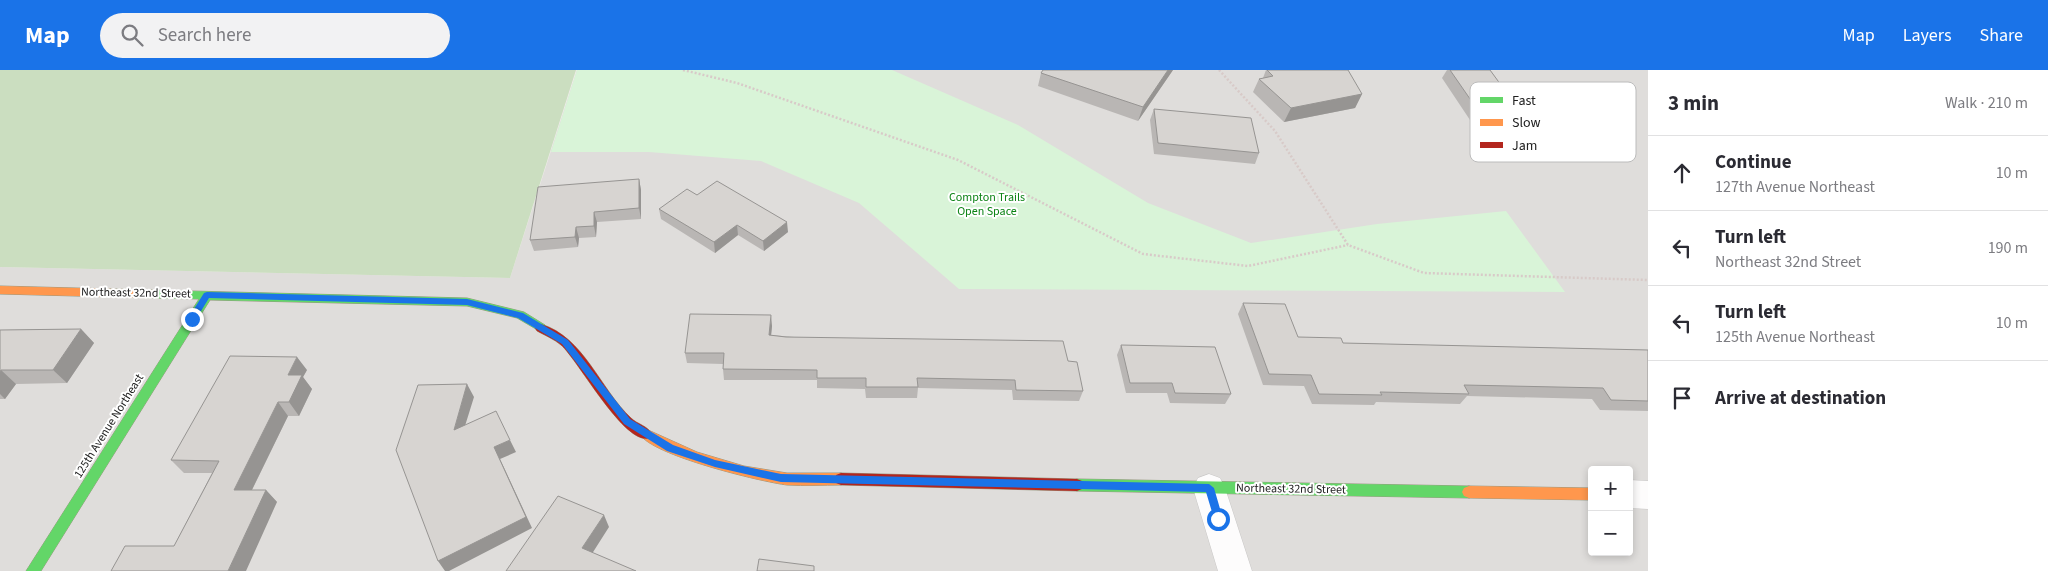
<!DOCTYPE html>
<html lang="en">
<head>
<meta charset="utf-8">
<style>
	:root { --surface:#fff; --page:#f2f2f3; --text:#2b2b33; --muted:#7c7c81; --line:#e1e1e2; --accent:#1a73e8 }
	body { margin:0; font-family:"Source Sans 3",sans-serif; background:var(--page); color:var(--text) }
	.controls { position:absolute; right:15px; bottom:15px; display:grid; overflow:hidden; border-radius:5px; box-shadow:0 2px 8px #0003 }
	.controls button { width:45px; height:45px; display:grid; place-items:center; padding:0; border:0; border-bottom:1px solid var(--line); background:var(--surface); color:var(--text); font:25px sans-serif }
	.stop { position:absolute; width:15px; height:15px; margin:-11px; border:4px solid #1a73e8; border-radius:50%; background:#fff }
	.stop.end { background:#1a73e8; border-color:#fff; box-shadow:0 1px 5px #0008 }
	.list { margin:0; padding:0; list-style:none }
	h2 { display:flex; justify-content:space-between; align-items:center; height:65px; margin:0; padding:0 20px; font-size:21px }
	h2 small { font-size:16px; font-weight:400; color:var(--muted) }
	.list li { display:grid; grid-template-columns:32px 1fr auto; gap:15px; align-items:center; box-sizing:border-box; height:75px; padding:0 20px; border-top:1px solid var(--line) }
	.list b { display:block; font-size:19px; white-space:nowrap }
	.list p { margin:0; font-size:16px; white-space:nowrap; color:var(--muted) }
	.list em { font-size:16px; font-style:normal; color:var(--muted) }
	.icon { flex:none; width:28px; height:28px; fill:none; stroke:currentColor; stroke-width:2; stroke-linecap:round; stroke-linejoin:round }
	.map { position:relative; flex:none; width:1648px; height:501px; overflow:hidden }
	header { display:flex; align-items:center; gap:30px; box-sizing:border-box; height:70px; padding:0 25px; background:var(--accent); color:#fff }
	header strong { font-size:24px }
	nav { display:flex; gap:28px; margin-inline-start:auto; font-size:18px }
	.search { width:350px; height:45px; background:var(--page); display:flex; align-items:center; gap:12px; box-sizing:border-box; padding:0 18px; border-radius:28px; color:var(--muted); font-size:19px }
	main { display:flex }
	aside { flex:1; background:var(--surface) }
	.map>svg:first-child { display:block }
</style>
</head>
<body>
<header>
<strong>Map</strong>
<div class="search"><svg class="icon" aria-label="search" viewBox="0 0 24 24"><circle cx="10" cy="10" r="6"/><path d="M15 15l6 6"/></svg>Search here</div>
<nav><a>Map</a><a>Layers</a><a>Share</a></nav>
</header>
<main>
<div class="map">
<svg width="1648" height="501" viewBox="0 0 1648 501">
	<rect width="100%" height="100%" fill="#f0edea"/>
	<path fill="#dfdddb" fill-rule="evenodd" d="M577 0H1648V501H0V197L510 208ZM1592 400H1629V482H1592Z"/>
	<path fill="#cbdec0" d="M0 0H576L510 208 0 197Z"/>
	<path fill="#d9f4d8" d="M577 0H892L1018 55 1148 133 1251 173 1377 154 1506 141 1565 222 959 219 859 133 761 91 649 82H551Z"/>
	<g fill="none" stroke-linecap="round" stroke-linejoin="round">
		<defs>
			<path id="street" d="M1209 404 1220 408 1225 418 1252 501H1218L1193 418 1198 408Z
				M1629 410 1648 411V439L1629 438Z"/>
			<path id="fast" d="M152 220 467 228 524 242 545 255 547 258 545 261 541 262 517 248 467 236 210 230 41 501H26L199 229 152 228 147 224Z
				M1077 409 1469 416 1474 418 1476 422 1474 426 1469 428 1077 421 1072 419 1070 415 1072 411Z"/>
			<path id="slow" d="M0 216 152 220 157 224 152 228 0 224Z
				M646 359 697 382 744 396 787 403H841L846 405 847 409 846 413 841 415C823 415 805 416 787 415 762 412 650 385 640 364L642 360Z
				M1469 416 1592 418V430L1469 428 1464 426 1462 422 1464 418Z"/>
			<path id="jam" d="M541 254C584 267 600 319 631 348 637 354 648 356 652 364L650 368C625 377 579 291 561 275 554 269 544 265 537 261L535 258 537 255Z
				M841 403 1077 409 1082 411 1084 415 1082 419 1077 421 841 415 836 413 835 409 836 405Z"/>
		</defs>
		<use href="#street" stroke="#c8c7c6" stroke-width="1"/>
		<use href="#fast" stroke="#999981" stroke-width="1"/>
		<use href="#slow" stroke="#999981" stroke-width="1"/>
		<use href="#jam" stroke="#999981" stroke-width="1"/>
		<path stroke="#d8cac8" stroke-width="2.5" stroke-dasharray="2 2" stroke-linecap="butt" d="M683 0 737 13 958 90 1143 184 1248 196 1348 175
			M1219 0 1275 61 1348 175 1424 203 1648 210"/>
		<use href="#street" fill="#fdfcfc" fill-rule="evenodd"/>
		<use href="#fast" fill="#63d668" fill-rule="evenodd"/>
		<use href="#slow" fill="#ff974d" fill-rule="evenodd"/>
		<use href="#jam" fill="#b3261e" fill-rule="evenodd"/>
	</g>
	<path fill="#b9b6b4" d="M1043 0H1173L1138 51 1038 16 1041 3Z
		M1266 0 1362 24 1355 38 1284 52 1253 22 1259 9 1263 8Z
		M1447 0H1490L1520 41 1513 51 1470 50 1442 8Z
		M1154 39 1259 83 1255 94 1154 84 1150 50Z
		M639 109 641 120V149L597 152 596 167 579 168 578 177 534 181 530 170Z
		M697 125 788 162 764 181 738 165 715 183 661 149 659 139Z
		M1243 233 1298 267 1343 273 1648 280V341L1600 340 1592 329 1467 326 1460 334 1376 332 1374 335 1312 334 1304 316 1263 315 1238 244Z
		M772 256 771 265 1068 291 1083 321 1079 331 1013 330 1012 320 918 318 917 328H866L865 319 817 318V310H724L723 299V294L687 293 685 283Z
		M81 259 94 273 67 313 16 314 5 329H0V260Z
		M1121 275 1231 324 1225 334 1170 333 1167 323H1126L1117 285Z
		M307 300 303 307 312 319 299 346H288L252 420H266L277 432 174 476 212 403H184L171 390Z"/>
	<path fill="#969492" d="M1168 0H1173L1138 51 1143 37Z
		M1362 24 1355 38 1284 52 1291 38Z
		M639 109 641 120V149L639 138Z
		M594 142 597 152 596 167 594 156Z
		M787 152 788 162 764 181 763 171Z
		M737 155 738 165 715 183 714 172Z
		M576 157 579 168 578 177 575 167Z
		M771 245 772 256 770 276 769 265Z
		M81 259 94 273 67 313 53 300Z
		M297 287 307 300 303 307 312 319 299 346 289 332 288 305Z
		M1 300 16 314 5 329 0 324V302Z
		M467 314 474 327 460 372 454 360Z
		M278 332 288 346 246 432 234 420Z
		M510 370 516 382 500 389 532 458 449 501H445L438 491 494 377Z
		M266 420 277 432 246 501H228Z
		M604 445 609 457 588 490 582 478Z"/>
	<path fill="#d7d4d1" stroke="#969492" d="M1043 0H1168L1143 37 1041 3Z
		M1267 0H1348L1362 24 1291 38 1259 9 1273 6Z
		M1450 0H1490L1520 41 1477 39Z
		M1154 39 1251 48 1259 83 1158 73Z
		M639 109V138L594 142V156L576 157 575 167 530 170 538 117Z
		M717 111 787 152 763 171 737 155 714 172 659 139 687 119 697 125Z
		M1243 233 1285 234 1298 267 1341 268 1343 273 1648 280V331L1611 330 1603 318 1464 315 1469 324 1380 322 1382 325 1319 324 1311 305 1269 304Z
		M690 244 771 245 769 265 786 267 1063 271 1068 291 1077 292 1083 321 1016 320 1015 310 917 308 918 317H866V308H817V300L723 299 724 283H685Z
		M81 259 53 300H1L0 302V260Z
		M1121 275 1215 277 1231 324 1175 323 1172 313H1130Z
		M230 286 297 287 288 305H302L289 332H278L234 420H266L228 501H111L125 476H174L219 391 171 390Z
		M467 314 454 360 496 341 510 370 494 377 526 447 438 491 396 380 418 315Z
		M558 426 604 445 582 478 636 501H506Z
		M759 489 814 496V501H757Z"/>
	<path fill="#1a73e8" d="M207 222 467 229 523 243 568 270 630 349 673 375 715 390 781 404 1209 414 1214 418 1223 449 1222 452H1215L1206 422 781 412 715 397 667 381 624 354 562 274 518 248 467 235 209 228 195 251H189V247L204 223Z"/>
	<g text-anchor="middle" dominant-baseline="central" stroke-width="4" stroke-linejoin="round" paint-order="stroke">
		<g font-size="12" fill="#0b8314" stroke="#fff">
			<text x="987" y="127">Compton Trails<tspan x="987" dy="14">Open Space</tspan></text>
		</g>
		<g font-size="12" fill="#212121" stroke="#fff">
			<text transform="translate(136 223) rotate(1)">Northeast 32nd Street</text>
			<text transform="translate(109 356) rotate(-58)">125th Avenue Northeast</text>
			<text transform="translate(1291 419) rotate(1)">Northeast 32nd Street</text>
		</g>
	</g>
	<rect x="1470" y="12" width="166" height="80" rx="8" fill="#fff" stroke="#bcbcbc" stroke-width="1"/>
	<rect x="1480" y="27" width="23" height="6" fill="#63d668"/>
	<rect x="1480" y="49" width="23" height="7" fill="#ff974d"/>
	<rect x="1480" y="72" width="23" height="6" fill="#b3261e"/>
	<g font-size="14" fill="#212121">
		<text x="1512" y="35">Fast</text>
		<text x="1512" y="57">Slow</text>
		<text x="1512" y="80">Jam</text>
	</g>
</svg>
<div class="controls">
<button>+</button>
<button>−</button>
</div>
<div class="stop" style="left:1218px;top:449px"></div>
<div class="stop end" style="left:192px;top:249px"></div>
</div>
<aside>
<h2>3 min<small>Walk · 210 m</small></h2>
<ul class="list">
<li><svg class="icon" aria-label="ahead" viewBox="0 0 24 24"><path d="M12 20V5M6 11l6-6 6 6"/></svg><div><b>Continue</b><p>127th Avenue Northeast</p></div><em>10 m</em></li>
<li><svg class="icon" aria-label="left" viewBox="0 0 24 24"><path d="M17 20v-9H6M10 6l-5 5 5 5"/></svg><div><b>Turn left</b><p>Northeast 32nd Street</p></div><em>190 m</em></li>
<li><svg class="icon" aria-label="left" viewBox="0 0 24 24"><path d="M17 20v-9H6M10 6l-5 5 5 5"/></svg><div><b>Turn left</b><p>125th Avenue Northeast</p></div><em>10 m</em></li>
<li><svg class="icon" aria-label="arrive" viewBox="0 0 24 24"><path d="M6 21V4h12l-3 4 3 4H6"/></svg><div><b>Arrive at destination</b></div></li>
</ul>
</aside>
</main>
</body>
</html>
